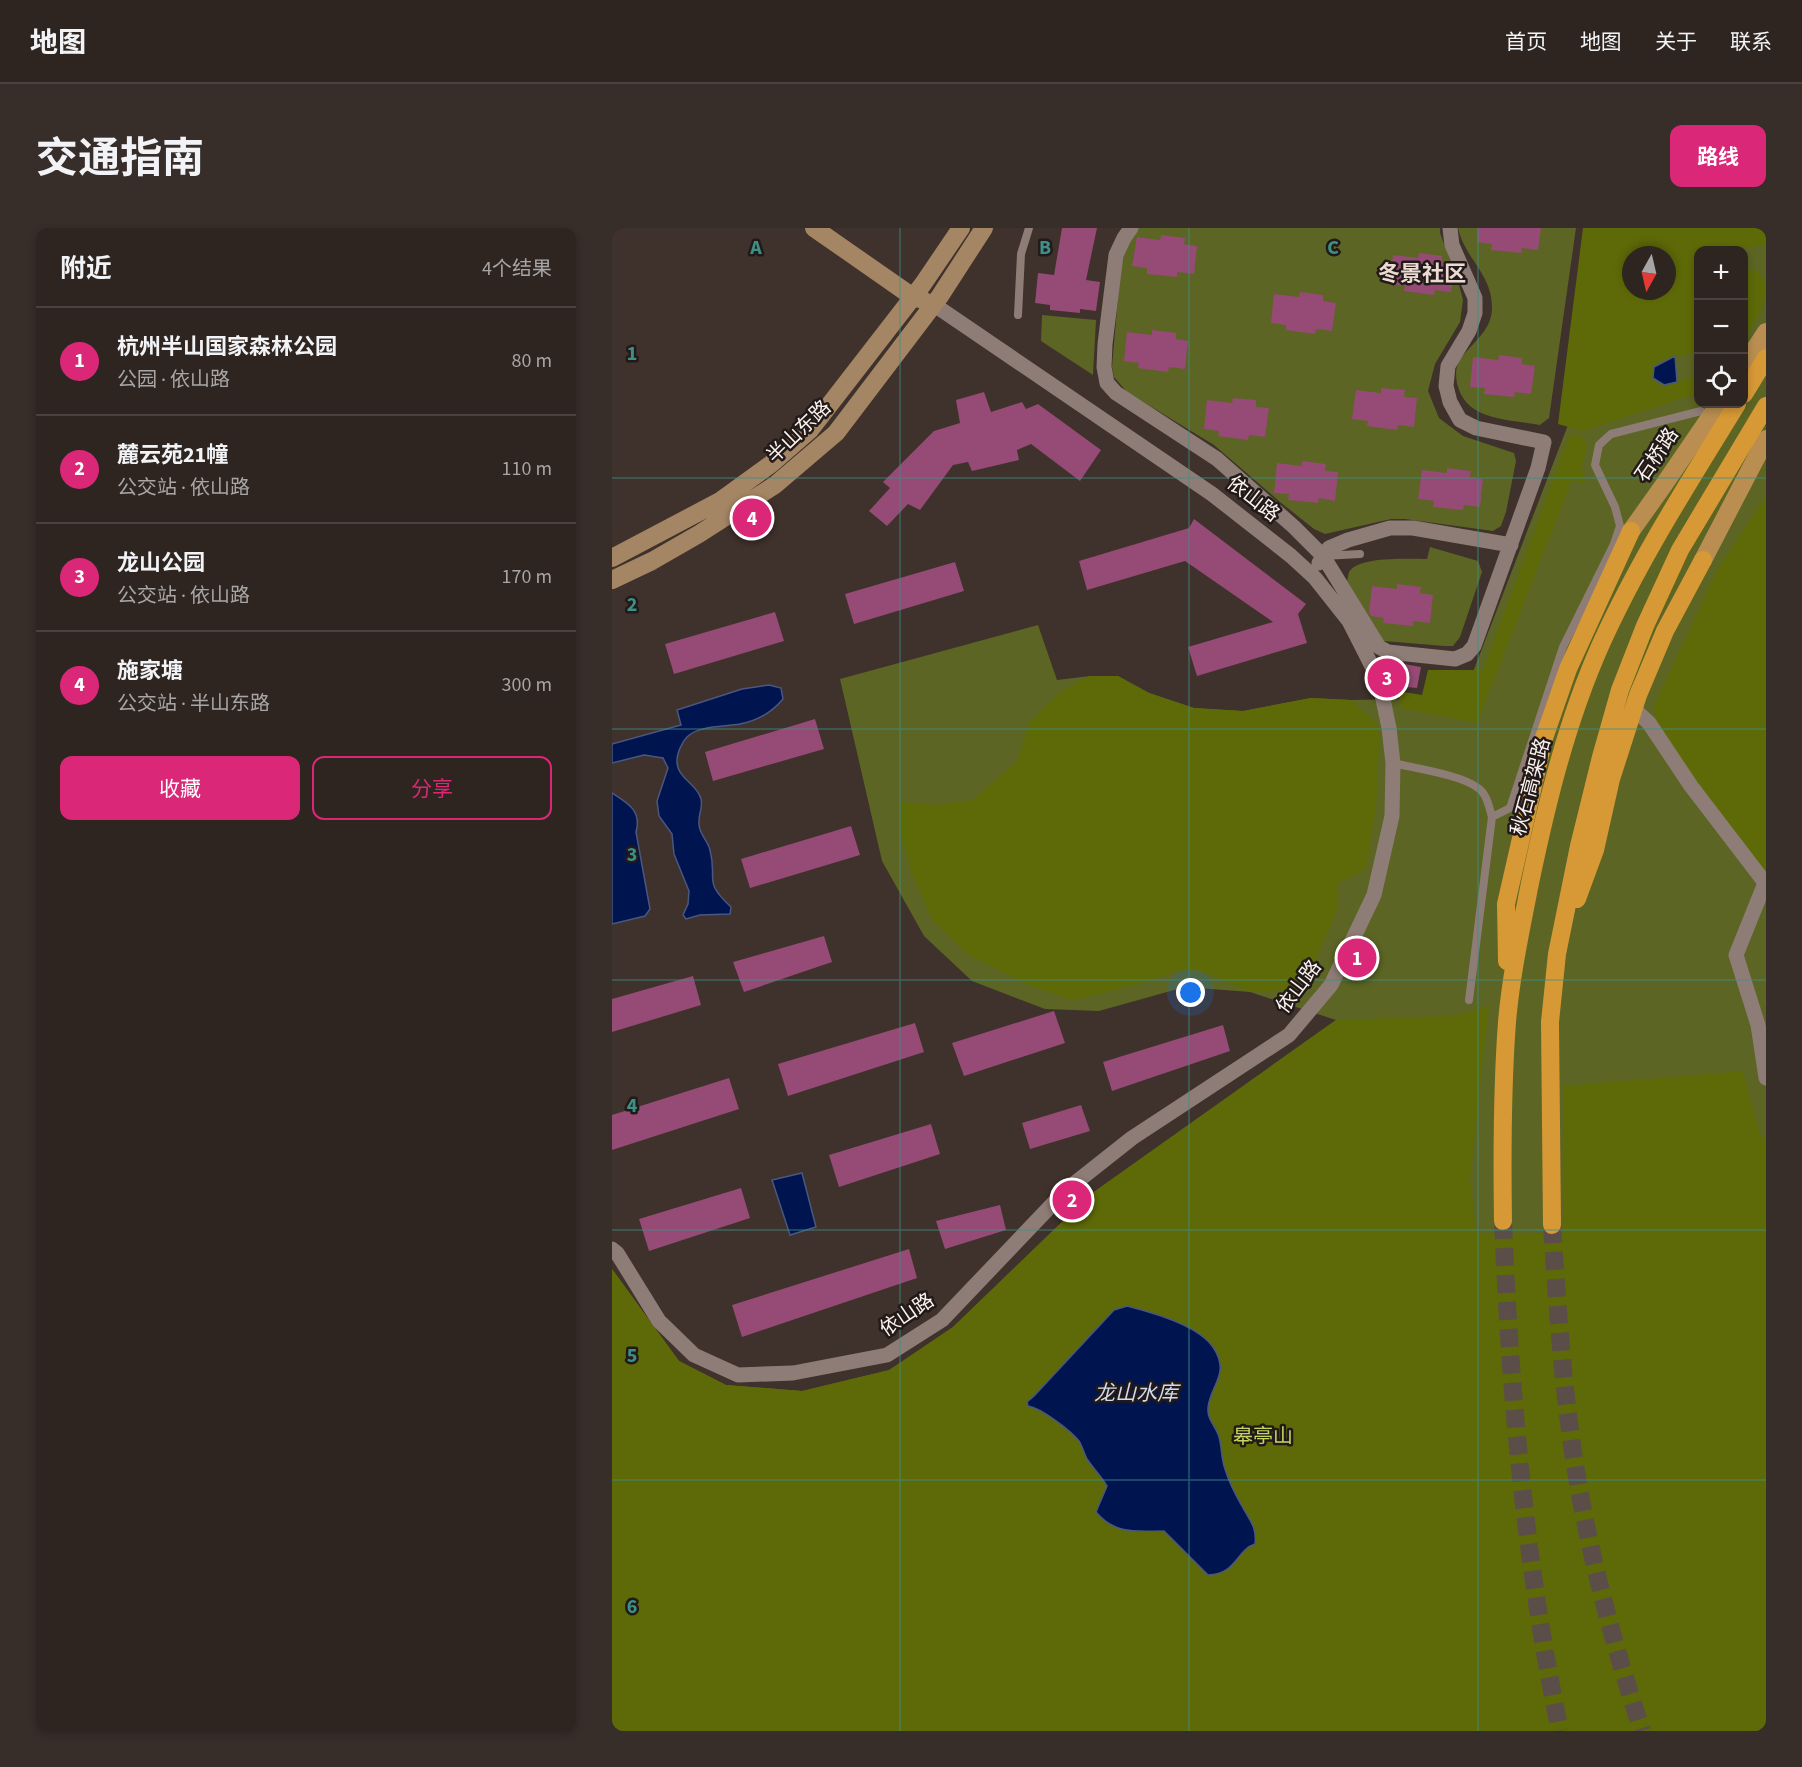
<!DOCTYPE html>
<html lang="zh">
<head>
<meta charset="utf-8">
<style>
	:root { --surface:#2f2520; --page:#372d29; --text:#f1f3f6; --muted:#a7a5a5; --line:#4a423e; --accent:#db2777 }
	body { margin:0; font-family:"Source Sans 3","Noto Sans SC",sans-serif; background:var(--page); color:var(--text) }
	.controls { position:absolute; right:18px; top:18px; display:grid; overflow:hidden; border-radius:12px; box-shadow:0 3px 9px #0003 }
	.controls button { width:54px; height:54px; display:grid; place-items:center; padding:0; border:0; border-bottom:2px solid var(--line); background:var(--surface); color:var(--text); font:30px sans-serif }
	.compass { position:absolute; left:1010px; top:18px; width:54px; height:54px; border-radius:50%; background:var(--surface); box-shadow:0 3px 9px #0003; rotate:188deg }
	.you { position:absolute; left:579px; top:765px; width:21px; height:21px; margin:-15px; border:4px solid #fff; border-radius:50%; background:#1a73e8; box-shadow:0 0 0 9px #1a73e833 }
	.badge { display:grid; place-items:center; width:39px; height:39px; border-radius:50%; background:var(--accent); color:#fff; font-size:20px; font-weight:700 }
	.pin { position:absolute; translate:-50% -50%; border:3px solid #fff; box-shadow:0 2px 6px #0006 }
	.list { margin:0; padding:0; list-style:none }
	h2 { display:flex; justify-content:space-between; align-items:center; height:78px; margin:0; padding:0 24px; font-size:26px }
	h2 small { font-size:20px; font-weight:400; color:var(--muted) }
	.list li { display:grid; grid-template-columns:39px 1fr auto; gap:18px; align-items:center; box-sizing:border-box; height:108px; padding:0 24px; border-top:2px solid var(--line) }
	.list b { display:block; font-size:22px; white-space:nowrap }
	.list p { margin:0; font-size:20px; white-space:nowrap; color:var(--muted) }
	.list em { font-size:20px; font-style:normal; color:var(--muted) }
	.actions { display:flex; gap:12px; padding:18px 24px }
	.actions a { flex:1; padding:14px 0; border:2px solid var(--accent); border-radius:12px; text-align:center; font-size:21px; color:var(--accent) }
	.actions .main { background:var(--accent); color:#fff }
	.icon { flex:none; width:33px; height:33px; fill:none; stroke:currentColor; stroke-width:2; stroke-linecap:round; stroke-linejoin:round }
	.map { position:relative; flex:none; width:1154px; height:1503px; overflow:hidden; border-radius:12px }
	header { display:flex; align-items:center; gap:36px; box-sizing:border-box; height:84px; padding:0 30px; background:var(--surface); border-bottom:2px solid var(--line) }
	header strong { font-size:28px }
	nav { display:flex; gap:33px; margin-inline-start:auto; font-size:21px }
	.intro { display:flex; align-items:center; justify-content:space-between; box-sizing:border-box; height:144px; padding:0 36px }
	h1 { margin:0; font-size:42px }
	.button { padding:15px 27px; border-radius:12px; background:var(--accent); color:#fff; font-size:21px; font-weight:700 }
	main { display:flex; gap:36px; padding:0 36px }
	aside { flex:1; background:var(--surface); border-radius:12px; box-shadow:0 3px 9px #0003 }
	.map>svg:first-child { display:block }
</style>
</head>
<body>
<header>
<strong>地图</strong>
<nav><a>首页</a><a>地图</a><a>关于</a><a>联系</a></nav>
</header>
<div class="intro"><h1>交通指南</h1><a class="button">路线</a></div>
<main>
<aside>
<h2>附近<small>4个结果</small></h2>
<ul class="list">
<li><span class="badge">1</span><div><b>杭州半山国家森林公园</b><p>公园 · 依山路</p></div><em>80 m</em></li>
<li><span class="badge">2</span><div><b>麓云苑21幢</b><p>公交站 · 依山路</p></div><em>110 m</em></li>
<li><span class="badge">3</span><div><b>龙山公园</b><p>公交站 · 依山路</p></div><em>170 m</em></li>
<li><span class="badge">4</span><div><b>施家塘</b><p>公交站 · 半山东路</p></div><em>300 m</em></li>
</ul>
<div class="actions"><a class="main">收藏</a><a>分享</a></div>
</aside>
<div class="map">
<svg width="1154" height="1503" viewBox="0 0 1154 1503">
	<rect width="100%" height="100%" fill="#3f312b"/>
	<path fill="#5c6523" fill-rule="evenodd" d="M526 0H828V5L846 53 851 72 848 94 823 136 816 163 827 190 851 208 902 225 904 233 894 284 889 298 881 303 793 291H779L713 306 702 301 668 274 602 217 515 164 502 149 500 139 510 24Z
		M846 0H964L937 190 928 197C896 191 853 193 845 155 843 145 844 136 850 129 863 112 880 102 880 79 880 46 853 31 846 0Z
		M1154 0V1503H0V1041L67 1133 114 1157 190 1163 277 1142 341 1099 479 966 724 792 638 764 573 759 487 783 433 781 360 753 312 708 270 633 228 451 426 397 445 452 478 448H506L537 465 582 480 631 483 699 470 739 472 851 470 1019 33V63H1055V27ZM1086 22H1132V176H1086Z
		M430 87 484 92 481 147 429 113Z
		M818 319 866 333 870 344 848 409 841 418H832L772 413 735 353C736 350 736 347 737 344 746 328 798 331 815 331Z"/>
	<path fill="#5e6a07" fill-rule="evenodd" d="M971 0H1154V16L1141 19 1086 22V125L1063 128 1042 139 1041 150 1052 157 1086 148V165L971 203 946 196ZM1019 27H1055V63H1019Z
		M1132 39 1147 44C1149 48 1153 53 1154 57 1154 76 1144 96 1132 109Z
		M958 206 969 208 975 216 970 239 973 256 960 252 865 495 789 480 786 463 810 467 816 442H871Z
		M1154 268V663L1057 533 1041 480 1106 340Z
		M478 448H506L537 465 582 480 631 483 699 470 739 472 768 499 764 580 754 641 726 655 725 682 697 746 672 762 638 764 597 746 568 742 520 758 461 772 416 757 358 728 320 692 300 645 288 605 289 574 324 577 361 572 405 533 418 493 450 463Z
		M877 778 858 951 864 1005 951 1006V858L1131 843 1148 907 1154 911V1503H0V1041L67 1133 114 1157 190 1163 278 1142 341 1099 479 966 724 792 841 788Z"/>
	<path fill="#001550" stroke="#4b577f" stroke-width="1.5" d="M1063 128 1065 154 1052 157 1041 150 1042 139Z
		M157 457 169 460 171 471C160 484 145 493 128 496 113 499 87 497 75 509 70 514 65 525 65 533 65 551 85 555 89 571 91 579 87 585 87 593 86 606 96 612 98 622 106 653 90 652 119 679L118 686 88 687 74 691 71 687 76 676 77 663 62 626 60 606 47 588 45 573 56 540 51 530 32 527 0 535V516L69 497 65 482 130 461Z
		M0 565C16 575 30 583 24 604L38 681 33 688 0 696Z
		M190 945 204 999 178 1007 160 952Z
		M515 1078C539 1084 587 1098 601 1119 619 1146 598 1157 596 1180 595 1192 604 1198 607 1209 610 1219 609 1230 613 1241 617 1254 623 1266 630 1278 637 1292 645 1298 643 1316 624 1322 625 1346 596 1347L552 1303C525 1303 503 1307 484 1284L495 1258C489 1248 481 1240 475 1231 472 1225 470 1218 467 1213 458 1202 429 1180 416 1178L415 1174 422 1168 502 1082Z"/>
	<path fill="#954b75" d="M450 0H485L474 52 488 54 484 83 468 81V85L438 82V77L423 75 426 45 442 47Z
		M866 0H929L926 22 910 20 909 25 879 22 880 16 865 14Z
		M549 7 573 10 572 16 585 18 582 46 565 44V49L535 46V40L520 38 525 9 548 12Z
		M807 25 830 28V34L837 35 842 45 839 64 823 62 822 67 792 63 793 58 778 56 781 27 806 30Z
		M688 64 711 67V73L724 75 720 103 704 101 703 106 674 102V97L659 95 662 66 687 69Z
		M540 102 564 105V111L576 113 573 141 557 139 556 144 526 140 527 135 512 133 515 104 540 107Z
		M887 127 910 130V136L923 138 919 166 903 164 902 169 872 166 873 160 858 159 861 129 886 132Z
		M769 160 793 162 792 169 805 170 802 199 786 197 785 202 755 198 756 193 740 191 744 162 769 165Z
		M372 164 379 184 410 174 414 181 426 176 489 222 468 253 419 216 405 222 407 232 360 243 356 234 341 237 308 282 296 276 275 298 257 283 278 260 271 254 322 203 348 195 344 172Z
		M621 170 644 172V179L657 180 653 209 637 207 636 212 606 208 607 203 592 201 595 172 620 175Z
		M690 233 714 236 713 243 726 244 723 273 707 270 706 275 676 272 677 266 662 265 665 235 690 238Z
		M835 240 859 243 858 249 871 251 868 279 852 277 851 282 821 279 822 273 806 271 810 242 835 245Z
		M582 291 694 376 686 386 695 415 585 448 576 419 661 394 573 333 475 362 467 333 577 300Z
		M343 334 352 363 242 396 233 366Z
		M785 356 809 359 808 365 821 367 818 395 801 393V398L771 395 772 390 759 388 757 384 760 358 785 361Z
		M163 384 172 413 62 446 53 416Z
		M786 435 809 439 805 460 783 458Z
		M203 491 212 521 101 553 93 524Z
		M239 598 248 627 138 660 129 631Z
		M212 708 220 734 132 764 121 734Z
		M81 748 89 777 0 804V771Z
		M442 783 453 815 352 848 340 815Z
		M303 795 312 824 176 868 166 836Z
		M611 797 618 823 500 863 491 834Z
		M117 850 127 881 0 922V887Z
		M469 877 478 903 418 921 410 895Z
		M319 896 328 926 227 959 217 927Z
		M129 960 138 990 37 1023 27 991Z
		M388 977 394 1002 333 1021 324 993Z
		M297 1021 305 1050 130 1109 120 1077Z"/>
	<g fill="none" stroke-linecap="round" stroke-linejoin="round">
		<path stroke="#5b4e48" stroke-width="18" stroke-dasharray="18 9" stroke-linecap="butt" d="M891 993C898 1164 913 1336 948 1503
			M940 997C945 1073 950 1149 961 1224 975 1319 1000 1412 1030 1503"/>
		<path stroke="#8e7d77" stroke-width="8" d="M406 87 409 26 417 0
			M711 328 748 326
			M781 535C802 540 850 547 866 560 875 566 877 579 880 589L857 772
			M880 589 898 580 951 419 1002 316 1008 298 1003 279 983 237 987 217 999 206 1089 183"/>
		<path stroke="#8e7d77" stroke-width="15" d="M519 0 512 10 504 27 493 116 492 139 495 155 504 165 605 231 682 299 711 328 767 419 776 424 843 431 855 426 862 418 926 240 932 214 864 200 848 192 838 174 834 158 836 138 857 103 863 85V70L840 17 838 0
			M707 335 717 320 736 312 778 300H801L899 317
			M1021 480 1037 495 1079 558 1154 656
			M1153 655 1124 727 1146 797 1154 850
			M0 1021 5 1025 47 1093 82 1127 126 1147 181 1145 275 1127 330 1092 453 963 520 910 677 807 719 757 762 667 780 588 781 535 777 500 767 452 737 393 703 350 679 328 600 266 321 76"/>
		<path stroke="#a48564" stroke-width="18" d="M202 0 301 69 311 72
			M0 330 108 273 159 236 198 202 311 56 349 0
			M0 352 40 333 87 306 163 257 224 205 328 68 372 0"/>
		<path stroke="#b98e50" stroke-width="18" d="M1132 138 1154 104
			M1019 303 1051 258 1107 176
			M1091 332 1154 211"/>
		<path stroke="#d69936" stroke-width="18" d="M1132 166 1154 130
			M965 671 983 622 999 551 1026 467 1053 403 1091 332
			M895 733 894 676 932 510 956 441 1019 303
			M891 993C890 927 890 861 895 794 899 747 909 701 918 655 935 574 955 492 989 416 1027 332 1077 254 1125 176
			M940 997 938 794 945 726 967 618 989 529 1008 462 1033 398 1068 322 1154 178"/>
	</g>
	<path fill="none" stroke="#3e8f88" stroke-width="1.5" stroke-opacity="0.55" d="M288 0V1503M577 0V1503M866 0V1503M0 250H1154M0 501H1154M0 752H1154M0 1002H1154M0 1252H1154"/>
	<g text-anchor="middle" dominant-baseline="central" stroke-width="5" stroke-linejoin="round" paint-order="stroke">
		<g font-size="20" fill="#fbf2ee" stroke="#211a18">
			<text transform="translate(187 204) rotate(-44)">半山东路</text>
			<text transform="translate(1045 227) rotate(-56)">石桥路</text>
			<text transform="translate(641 271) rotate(38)">依山路</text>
			<text transform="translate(919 559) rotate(-75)">秋石高架路</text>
			<text transform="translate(687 759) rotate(-53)">依山路</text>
			<text transform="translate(295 1087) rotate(-34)">依山路</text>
		</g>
		<g font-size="20" fill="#c3d562" stroke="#211a18">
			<text x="651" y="1209">皋亭山</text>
		</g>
		<g font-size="21" font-style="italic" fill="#d1dbee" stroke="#211a18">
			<text x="524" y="1165">龙山水库</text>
		</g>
		<g font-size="22" font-weight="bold" fill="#eddad3" stroke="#211a18">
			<text x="810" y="46">冬景社区</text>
		</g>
	</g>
	<g font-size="20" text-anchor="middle" font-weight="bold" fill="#3e8f88" stroke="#211a18" stroke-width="5" stroke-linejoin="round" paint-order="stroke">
		<text x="144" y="26">A</text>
		<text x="433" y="26">B</text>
		<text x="721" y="26">C</text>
		<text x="20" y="132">1</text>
		<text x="20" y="383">2</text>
		<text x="20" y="633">3</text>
		<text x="20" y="884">4</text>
		<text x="20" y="1134">5</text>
		<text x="20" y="1385">6</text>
	</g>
</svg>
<div class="controls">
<button>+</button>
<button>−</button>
<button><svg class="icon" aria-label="locate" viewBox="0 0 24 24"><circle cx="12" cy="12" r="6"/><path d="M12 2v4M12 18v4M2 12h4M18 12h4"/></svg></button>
</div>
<svg class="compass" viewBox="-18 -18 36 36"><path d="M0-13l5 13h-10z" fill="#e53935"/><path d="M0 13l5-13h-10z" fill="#a7a5a5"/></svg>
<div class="you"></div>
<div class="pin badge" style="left:745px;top:730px">1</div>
<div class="pin badge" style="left:460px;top:972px">2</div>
<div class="pin badge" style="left:775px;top:450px">3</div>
<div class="pin badge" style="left:140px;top:290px">4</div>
</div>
</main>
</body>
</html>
